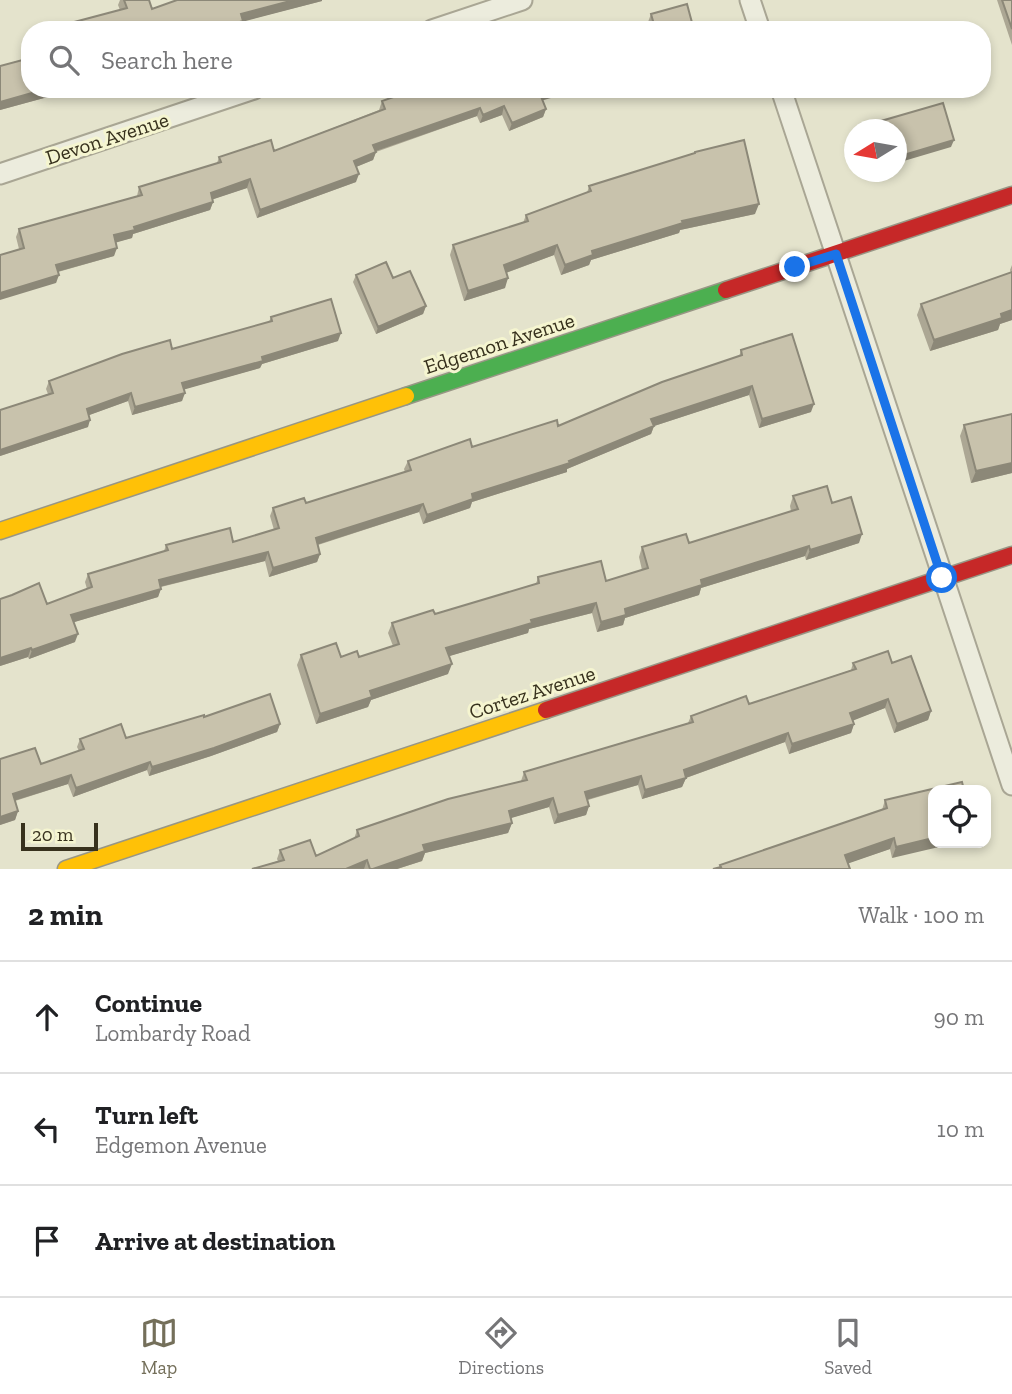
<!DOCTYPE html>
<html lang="en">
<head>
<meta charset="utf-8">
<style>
	:root { --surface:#fff; --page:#f6f6f6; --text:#202124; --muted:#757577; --line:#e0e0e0; --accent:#746f5a }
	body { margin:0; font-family:"Zilla Slab",serif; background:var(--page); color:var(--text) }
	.controls { position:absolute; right:21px; bottom:21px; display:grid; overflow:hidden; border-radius:14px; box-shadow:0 4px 10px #0003 }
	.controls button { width:63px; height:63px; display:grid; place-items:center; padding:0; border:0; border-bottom:2px solid var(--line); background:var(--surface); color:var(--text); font:35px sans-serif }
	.compass { position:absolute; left:844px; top:119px; width:63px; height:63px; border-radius:50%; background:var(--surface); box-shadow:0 4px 10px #0003; rotate:259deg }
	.scale { position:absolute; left:21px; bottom:18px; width:77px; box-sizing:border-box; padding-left:7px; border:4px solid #37311d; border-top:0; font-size:19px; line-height:24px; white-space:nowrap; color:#37311d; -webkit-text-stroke:5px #f5f5d0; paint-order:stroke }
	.stop { position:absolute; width:21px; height:21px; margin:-16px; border:5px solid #1a73e8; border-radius:50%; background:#fff }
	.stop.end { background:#1a73e8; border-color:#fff; box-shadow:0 2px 7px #0008 }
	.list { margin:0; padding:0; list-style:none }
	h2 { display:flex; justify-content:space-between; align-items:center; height:91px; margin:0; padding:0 28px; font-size:30px }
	h2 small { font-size:23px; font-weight:400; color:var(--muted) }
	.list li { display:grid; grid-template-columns:46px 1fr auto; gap:21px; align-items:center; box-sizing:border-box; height:112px; padding:0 28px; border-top:2px solid var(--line) }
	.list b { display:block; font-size:26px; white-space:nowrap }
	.list p { margin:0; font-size:23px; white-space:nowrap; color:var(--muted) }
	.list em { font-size:23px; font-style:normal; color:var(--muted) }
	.icon { flex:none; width:38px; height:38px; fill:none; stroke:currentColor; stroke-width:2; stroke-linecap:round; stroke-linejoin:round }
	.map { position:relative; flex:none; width:1012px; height:869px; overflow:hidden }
	.search { position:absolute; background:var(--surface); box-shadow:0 4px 10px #0003; left:21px; right:21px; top:21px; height:77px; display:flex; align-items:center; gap:18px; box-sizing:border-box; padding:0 24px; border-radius:28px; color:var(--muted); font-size:26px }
	.sheet { height:427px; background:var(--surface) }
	nav { display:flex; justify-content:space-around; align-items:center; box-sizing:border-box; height:98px; border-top:2px solid var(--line); background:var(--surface); font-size:19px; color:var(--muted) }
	nav a { display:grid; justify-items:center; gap:4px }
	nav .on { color:var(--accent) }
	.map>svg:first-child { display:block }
</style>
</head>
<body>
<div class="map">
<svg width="1012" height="869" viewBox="0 0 1012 869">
	<rect width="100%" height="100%" fill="#e4e3cc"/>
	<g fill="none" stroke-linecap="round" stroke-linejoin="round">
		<defs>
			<path id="street" d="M750 0 760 30
				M432 30 522 0
				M781 89 1012 785
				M0 174 254 89"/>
			<path id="fast" d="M406 396 726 290"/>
			<path id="slow" d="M0 531 406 396
				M66 869 546 710"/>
			<path id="jam" d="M726 290 1012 195
				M546 710 1012 555"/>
		</defs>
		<use href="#street" stroke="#a9a694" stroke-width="23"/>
		<use href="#fast" stroke="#989685" stroke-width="19"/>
		<use href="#slow" stroke="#989685" stroke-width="19"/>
		<use href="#jam" stroke="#989685" stroke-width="19"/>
		<use href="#street" stroke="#ececdd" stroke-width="19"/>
		<use href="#fast" stroke="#4caf50" stroke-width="16"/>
		<use href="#slow" stroke="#ffc107" stroke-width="16"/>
		<use href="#jam" stroke="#c62828" stroke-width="16"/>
	</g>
	<path fill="#aca794" d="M120 0H149L152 9 322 1 243 21 120 10 118 5Z
		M997 0H1012V45Z
		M651 14 694 30H650L648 22Z
		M28 34H30V89H77L0 110V66L28 58 24 43Z
		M448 94 543 101 546 109 543 117 509 131 502 115 480 123 477 116 376 152 373 160 356 167V182L257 218 247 188 213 199V202L210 210 133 234 132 238 116 242 114 256 58 272 56 283 19 249 16 237 19 229 137 196 139 187 217 163 219 157 274 151 379 110 382 101Z
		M695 152 755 214 680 230 679 233 591 260 589 265 561 275 554 255 506 273 505 288 464 301 450 255 453 245 523 223 526 215 587 193 589 186 694 154Z
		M1012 265V320L1000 324 998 330 930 351 917 315 921 304 1011 273 1010 270Z
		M356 275 393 278 426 306 423 314 376 334 353 282Z
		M271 317 338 341 262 364 260 368 184 389 182 401 132 415 128 401 89 415 88 427 0 456V410L48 394 46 389 49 381 172 349 269 322Z
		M741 350 811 412 759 428 749 395 654 426 651 434 567 469V472L472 502 470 508 423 524 419 512 318 545 320 554 317 562 269 577 265 561 161 587 158 597 74 622 75 642 29 659 28 657 0 666V599L47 604 87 589 85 582 88 574 164 551 166 545 233 542 274 530 270 516 273 508 306 503 405 472 404 469 408 461 472 447 558 426 739 357Z
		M1012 414V473L971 483 960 436 964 425Z
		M793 496 832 503 859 543 806 560 805 556 701 588 699 595 625 618 623 625 597 632 592 613 529 629 528 633 449 656 448 674 371 700 368 707 316 724 297 665 301 655 359 657 393 646 388 633 392 623 435 614 536 584 538 577 606 581 642 570 639 557 642 547 689 543 791 511 790 506Z
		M853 663H892L931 711 928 720 894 733 885 708 853 720 854 724 851 733 789 754 785 742 686 778 682 787 642 799 638 785 588 800 589 806 586 815 554 824 549 807 510 818 512 823 508 833 425 853 422 861 397 869H252L278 861 277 859 280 850 316 856 354 839 357 830 521 781 524 772 688 723 691 716 749 704 851 670Z
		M204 717 280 724 277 732 211 756 149 776 147 770 73 797 68 784 15 801 18 811 15 820 0 825V759L41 764 79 751 77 747 80 739 126 738Z
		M962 782 892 858 890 849 848 863 719 867 720 865 882 810 885 800Z"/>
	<path fill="#8c8878" d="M294 0H322V1L238 23 241 14Z
		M243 21 240 30H214Z
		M46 89H77L0 110V102Z
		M557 89H582L537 102 540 94Z
		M504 106 502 115 480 123 483 115Z
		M480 108 477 116 370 153 373 145Z
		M546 109 543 117 509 131 512 123Z
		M954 140 951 147 897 163V157Z
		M376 152 373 160 351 169 354 161Z
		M359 174 356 182 257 218 260 210Z
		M250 179 247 188 208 201 211 193Z
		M213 202 210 210 133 234 132 238 111 244 114 235 134 227Z
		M759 204 755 214 680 230 679 233 591 260 589 265 561 275 565 265 592 251 682 221Z
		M557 245 554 255 500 275 504 265Z
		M117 248 114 256 53 273 56 265Z
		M59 275 56 283 0 300V293Z
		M508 278 505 288 464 301 468 291Z
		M426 306 423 314 376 334 378 327Z
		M1012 310V320L1000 324 998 330 930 351 934 340Z
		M341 333 338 341 262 364 260 368 179 391 182 383 262 357Z
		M752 386 749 395 648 428 651 419Z
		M131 393 128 401 84 417 87 409Z
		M185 393 182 401 132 415 135 407Z
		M814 404 811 412 759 428 762 419Z
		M90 420 88 427 0 456V450Z
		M654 426 651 434 567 469V472L472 502 470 508 423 524 427 515 472 494 569 461Z
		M1012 463V473L971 483 976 471Z
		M423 504 419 512 313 546 316 538Z
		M862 534 859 543 806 560 810 550Z
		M809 546 805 556 701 588 699 595 625 618 623 625 597 632 601 622 625 609 701 580Z
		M268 552 265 561 155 588 159 580Z
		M320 554 317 562 269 577 273 568Z
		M161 589 158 597 68 624 71 615Z
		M596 603 592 613 529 629 528 633 443 658 446 648 531 620Z
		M78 634 75 642 29 659 32 650Z
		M31 648 28 657 0 666V658Z
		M452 664 448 674 371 700 368 707 316 724 320 714 370 691Z
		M888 699 885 708 847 723 850 713Z
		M931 711 928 720 894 733 897 724Z
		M280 724 277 732 211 756 149 776 152 767Z
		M854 724 851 733 789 754 792 744Z
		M788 733 785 742 680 780 684 770Z
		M150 762 147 770 73 797 76 788Z
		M71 775 68 784 10 802 13 794Z
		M641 776 638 785 582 801 585 792Z
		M686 778 682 787 642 799 645 790Z
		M553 798 549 807 505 820 509 811Z
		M589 806 586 815 554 824 558 815Z
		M18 811 15 820 0 825V817Z
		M512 823 508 833 425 853 422 861 397 869H373L423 845Z
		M894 838 890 849 841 866 845 855Z
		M933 838V843H956L892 858 896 847Z
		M367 860 364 869H346Z"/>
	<path fill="#c8c2ac" stroke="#8c8878" stroke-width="2" d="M124 0H149L152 9 177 0H294L241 14 243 21 214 30H44L127 8Z
		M1002 0H1012V29Z
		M687 4 694 30H650L655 28 651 14Z
		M883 26V30H867Z
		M30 58V89H46L0 102V66Z
		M416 89H446L448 94 460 89H557L540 94 546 109 512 123 504 106 483 115 480 108 373 145 376 152 354 161 359 174 260 210 250 179 211 193 213 202 134 227 135 230 114 235 117 248 56 265 59 275 0 293V255L24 248 19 229 142 195 139 187 221 162 219 157 271 140 274 151 385 109 382 101Z
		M943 103 954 140 897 157V130H876L874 123Z
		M744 140 759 204 682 221 683 223 592 251 593 255 565 265 557 245 504 265 508 278 468 291 453 245 528 221 526 215 591 191 589 186 695 153V152Z
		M386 262 393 278 410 271 426 306 378 327 356 275Z
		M1012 272V310L1001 314 1002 318 934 340 921 304Z
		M331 299 341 333 262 357 263 361 182 383 185 393 135 407 131 393 87 409 90 420 0 450V410L53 393 49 381 122 354 170 340 172 349 272 321 271 317Z
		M792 334 814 404 762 419 752 386 651 419 654 426 569 461 570 463 472 494 473 499 427 515 423 504 316 538 320 554 273 568 268 552 159 580 161 589 71 615 78 634 32 650 31 648 0 658V599L12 595 39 583 47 604 92 587 88 574 168 550 166 545 230 528 233 542 279 528 273 508 304 498 306 503 411 470 408 461 470 439 472 447 557 420 558 426 662 382 742 355 741 350Z
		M1012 414V463L976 471 964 425Z
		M827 486 832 503 851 497 862 534 810 550 809 546 701 580 702 585 625 609 626 615 601 622 596 603 531 620 532 623 446 648 452 664 370 691 372 697 320 714 301 655 336 643 341 657 357 651 359 657 399 644 392 623 433 610 435 614 539 583 538 577 601 561 606 581 648 568 642 547 686 534 689 543 798 509 793 496Z
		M888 651 892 663 911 656 931 711 897 724 888 699 850 713 854 724 792 744 788 733 684 770 686 778 645 790 641 776 585 792 589 806 558 815 553 798 509 811 512 823 423 845 425 851 373 869H370L367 860 346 869H252L284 860 280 850 310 840 316 856 359 836 357 830 448 799 527 780 524 772 693 722 691 716 746 696 749 704 856 669 853 663Z
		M270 694 280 724 214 748 152 767 150 762 76 788 71 775 13 794 18 811 0 817V759L35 748 41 764 84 749 80 739 121 724 126 738 204 715V717Z
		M962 782 964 790H933V838L896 847 894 838 845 855 850 869H713L721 867 720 865 887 808 885 800Z"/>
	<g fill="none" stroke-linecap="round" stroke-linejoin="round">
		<path stroke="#1a73e8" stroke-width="9" d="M795 267 836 254 942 578"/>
	</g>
	<g text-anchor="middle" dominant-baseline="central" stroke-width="6" stroke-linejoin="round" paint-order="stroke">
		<g font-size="21" fill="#37311d" stroke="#f5f5d0">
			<text transform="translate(107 138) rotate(-18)">Devon Avenue</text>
			<text transform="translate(499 343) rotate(-18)">Edgemon Avenue</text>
			<text transform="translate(532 692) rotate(-18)">Cortez Avenue</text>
		</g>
	</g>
</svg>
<div class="controls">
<button><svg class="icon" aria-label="locate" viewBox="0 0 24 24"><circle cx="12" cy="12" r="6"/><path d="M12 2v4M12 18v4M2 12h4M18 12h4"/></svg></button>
</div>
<svg class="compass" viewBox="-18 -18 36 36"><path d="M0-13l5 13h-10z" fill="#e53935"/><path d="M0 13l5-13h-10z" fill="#757577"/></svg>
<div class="scale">20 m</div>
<div class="stop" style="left:942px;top:578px"></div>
<div class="stop end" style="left:795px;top:267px"></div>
<div class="search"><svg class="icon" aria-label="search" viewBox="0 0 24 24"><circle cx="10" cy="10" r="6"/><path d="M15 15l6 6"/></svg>Search here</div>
</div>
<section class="sheet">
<h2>2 min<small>Walk · 100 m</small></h2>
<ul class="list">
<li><svg class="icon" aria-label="ahead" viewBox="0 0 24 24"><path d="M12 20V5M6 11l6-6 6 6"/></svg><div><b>Continue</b><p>Lombardy Road</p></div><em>90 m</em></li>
<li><svg class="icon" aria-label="left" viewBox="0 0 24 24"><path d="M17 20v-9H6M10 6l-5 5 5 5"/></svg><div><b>Turn left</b><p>Edgemon Avenue</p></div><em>10 m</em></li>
<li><svg class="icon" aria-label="arrive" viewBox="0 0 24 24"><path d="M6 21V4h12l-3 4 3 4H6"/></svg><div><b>Arrive at destination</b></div></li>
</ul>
</section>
<nav>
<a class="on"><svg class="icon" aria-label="map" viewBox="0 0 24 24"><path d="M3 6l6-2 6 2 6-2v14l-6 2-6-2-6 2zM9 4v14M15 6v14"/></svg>Map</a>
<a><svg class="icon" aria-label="directions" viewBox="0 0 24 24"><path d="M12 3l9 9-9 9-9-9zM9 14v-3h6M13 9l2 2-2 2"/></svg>Directions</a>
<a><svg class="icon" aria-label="saved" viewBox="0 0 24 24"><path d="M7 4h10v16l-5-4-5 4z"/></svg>Saved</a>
</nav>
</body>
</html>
